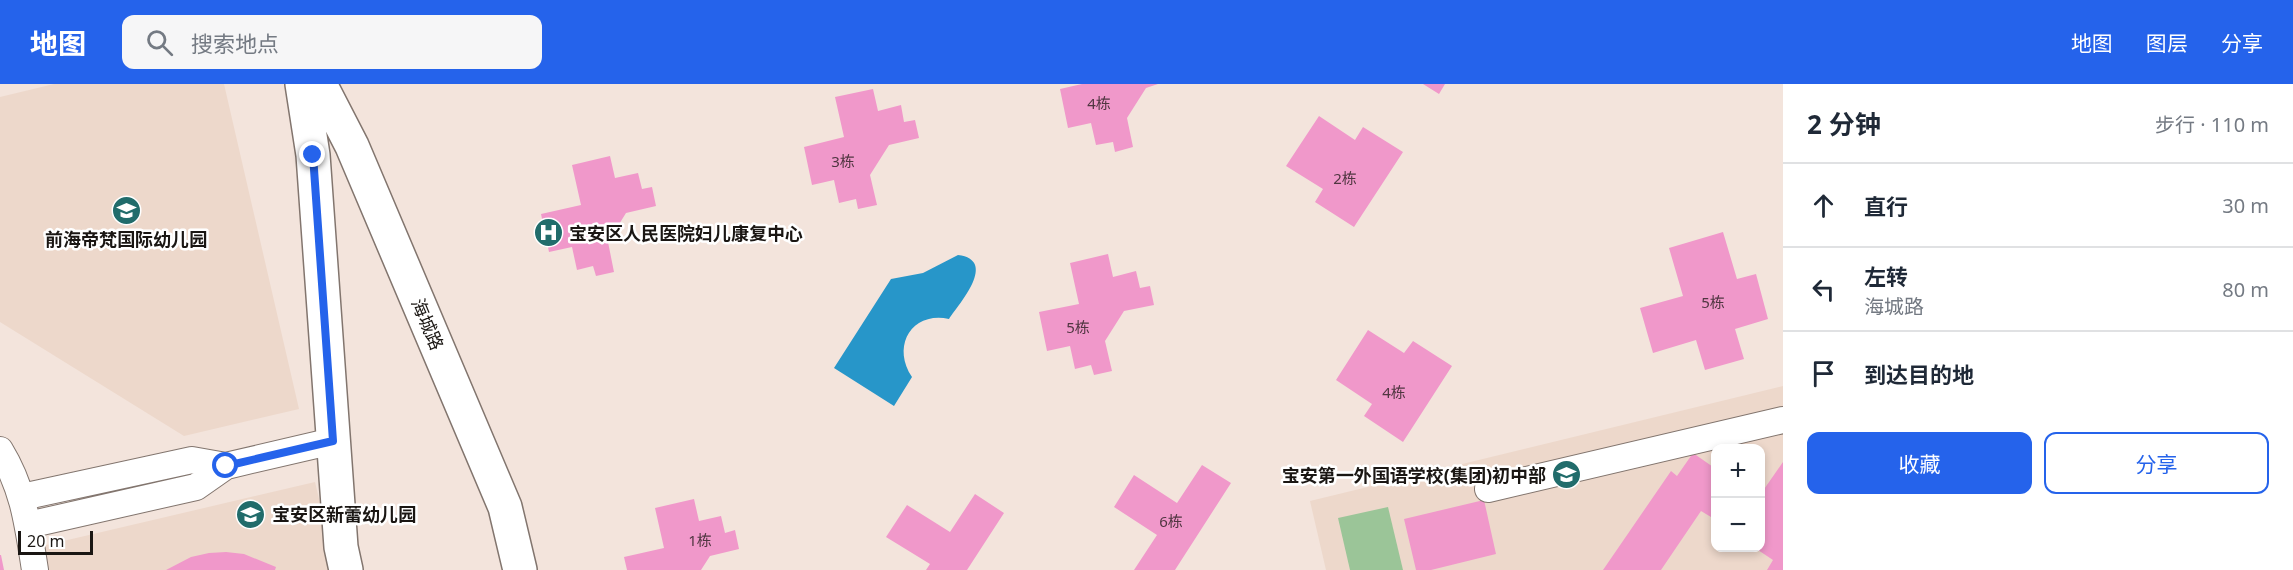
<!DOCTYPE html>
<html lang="zh">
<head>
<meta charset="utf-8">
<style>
	:root { --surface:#fff; --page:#f6f6f7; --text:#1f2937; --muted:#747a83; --line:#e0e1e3; --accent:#2563eb }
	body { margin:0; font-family:"Noto Sans","Noto Sans SC",sans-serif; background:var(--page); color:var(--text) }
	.controls { position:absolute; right:18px; bottom:18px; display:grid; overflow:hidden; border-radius:12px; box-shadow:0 3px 9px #0003 }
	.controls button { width:54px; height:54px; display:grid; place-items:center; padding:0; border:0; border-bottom:2px solid var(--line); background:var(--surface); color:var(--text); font:30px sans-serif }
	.scale { position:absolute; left:18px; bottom:15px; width:75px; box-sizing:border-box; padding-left:6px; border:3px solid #1a1613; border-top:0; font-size:16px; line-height:21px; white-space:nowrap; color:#1a1613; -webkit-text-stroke:4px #fff; paint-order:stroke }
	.stop { position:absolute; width:18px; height:18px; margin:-14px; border:4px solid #2563eb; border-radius:50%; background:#fff }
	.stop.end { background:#2563eb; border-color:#fff; box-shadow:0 2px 6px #0008 }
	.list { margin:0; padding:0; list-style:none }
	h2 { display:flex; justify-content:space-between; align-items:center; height:78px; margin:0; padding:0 24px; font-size:26px }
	h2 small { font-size:20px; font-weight:400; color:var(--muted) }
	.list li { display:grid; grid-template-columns:39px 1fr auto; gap:18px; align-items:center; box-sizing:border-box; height:84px; padding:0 24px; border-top:2px solid var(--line) }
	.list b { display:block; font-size:22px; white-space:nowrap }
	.list p { margin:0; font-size:20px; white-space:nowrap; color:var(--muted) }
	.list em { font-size:20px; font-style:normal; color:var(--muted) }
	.actions { display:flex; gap:12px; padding:18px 24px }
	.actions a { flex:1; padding:14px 0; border:2px solid var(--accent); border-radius:12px; text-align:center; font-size:21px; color:var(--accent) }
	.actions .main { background:var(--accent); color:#fff }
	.icon { flex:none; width:33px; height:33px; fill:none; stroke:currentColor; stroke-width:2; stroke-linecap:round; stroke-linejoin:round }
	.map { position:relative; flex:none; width:1783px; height:486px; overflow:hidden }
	header { display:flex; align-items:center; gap:36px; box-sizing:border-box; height:84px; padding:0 30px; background:var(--accent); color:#fff }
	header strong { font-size:28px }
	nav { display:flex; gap:33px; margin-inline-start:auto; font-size:21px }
	.search { width:420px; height:54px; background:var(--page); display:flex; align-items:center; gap:15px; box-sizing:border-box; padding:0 21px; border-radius:12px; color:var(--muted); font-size:22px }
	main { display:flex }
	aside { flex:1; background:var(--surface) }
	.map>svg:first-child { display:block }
</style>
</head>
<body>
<header>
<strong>地图</strong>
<div class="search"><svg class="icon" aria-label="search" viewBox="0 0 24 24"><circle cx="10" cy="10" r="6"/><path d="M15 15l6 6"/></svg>搜索地点</div>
<nav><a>地图</a><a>图层</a><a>分享</a></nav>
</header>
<main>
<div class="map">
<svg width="1783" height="486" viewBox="0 0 1783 486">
	<rect width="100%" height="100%" fill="#f3e4dc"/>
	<path fill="#edd8cb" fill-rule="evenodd" d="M54 0H224L299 325 184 352 0 238V13Z
		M1783 302V486H1326L1310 417ZM1716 364H1760V464H1716Z
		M315 398 336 486H47L42 462Z"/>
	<path fill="#9bc598" d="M1388 423 1403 486H1350L1338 434Z"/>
	<path fill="#2796c9" d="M958 171C998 176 960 219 949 235 912 227 891 262 912 293L894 322 834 284 891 195 923 189Z"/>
	<path fill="#f098ca" d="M1082 0H1158L1146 4 1127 34 1133 63 1115 68 1113 58 1096 61 1091 39 1068 44 1060 5Z
		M1423 0H1445L1439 10Z
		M873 5 878 27 901 21 904 38 915 36 919 54 889 61 870 91 877 121 858 125 856 115 839 119 834 96 812 101 804 63 844 53 835 13Z
		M1319 32 1355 56 1363 43 1403 68 1354 143 1315 118 1323 105 1286 82Z
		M610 72 615 94 638 89 642 105 652 103 656 122 626 129 608 158 614 188 596 192 593 182 577 186 572 163 549 168 541 130 581 121 572 81Z
		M1723 148 1737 195 1756 190 1768 235 1735 245 1744 275 1705 286 1696 256 1653 269 1640 224 1683 212 1669 164Z
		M1108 170 1113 193 1136 187 1140 204 1150 202 1154 221 1124 227 1105 257 1112 287 1094 291 1091 281 1075 285 1070 262 1047 267 1039 228 1079 220 1070 179Z
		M1368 246 1404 269 1413 257 1452 282 1403 358 1364 332 1372 320 1336 296Z
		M1693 369 1716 385V436L1701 427 1661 486H1603L1671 387 1677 392Z
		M1783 378V486H1767L1773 476 1755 464H1760V411Z
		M1202 381 1231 399 1175 486H1134L1157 451 1114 423 1134 391 1177 419Z
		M975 410 1004 429 967 486H926L930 480 886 453 907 421 950 448Z
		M694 415 699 437 721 432 725 449 735 446 739 465 710 472 701 486H627L624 473 664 464 655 424Z
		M1484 416 1496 470 1431 486H1416L1404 435Z
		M226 468 244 470 276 483 275 486H166L191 473 209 469Z
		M0 471H1L4 486H0Z"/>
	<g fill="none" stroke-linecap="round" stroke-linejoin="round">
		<defs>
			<path id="minor" d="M0 366C24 405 28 442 35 486
				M1488 405 1783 336
				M22 413 192 376 226 382 333 357
				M28 441 196 403 226 382"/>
			<path id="major" d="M302 0 313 71 341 463 346 486
				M320 0 352 62 505 423 520 486"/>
		</defs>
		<use href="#minor" stroke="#82756e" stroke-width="28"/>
		<use href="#major" stroke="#82756e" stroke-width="36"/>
		<use href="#minor" stroke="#fff" stroke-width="26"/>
		<use href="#major" stroke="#fff" stroke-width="33"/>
	</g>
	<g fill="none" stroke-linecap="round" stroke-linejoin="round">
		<path stroke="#2563eb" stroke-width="8" d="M226 382 333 357 313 71"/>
	</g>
	<defs>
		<symbol id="school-disc" viewBox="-11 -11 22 22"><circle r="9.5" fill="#216c6b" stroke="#fff"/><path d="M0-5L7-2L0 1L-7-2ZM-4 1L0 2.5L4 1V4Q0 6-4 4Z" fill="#fff"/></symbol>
		<symbol id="hospital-disc" viewBox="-11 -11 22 22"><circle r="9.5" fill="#216c6b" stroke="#fff"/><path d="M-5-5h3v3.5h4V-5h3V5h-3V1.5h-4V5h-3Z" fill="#fff"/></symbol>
	</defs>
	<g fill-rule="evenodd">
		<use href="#school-disc" x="110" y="110" width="33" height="33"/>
		<use href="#hospital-disc" x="532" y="132" width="33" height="33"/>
		<use href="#school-disc" x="1550" y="374" width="33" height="33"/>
		<use href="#school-disc" x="234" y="414" width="33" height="33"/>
	</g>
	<g text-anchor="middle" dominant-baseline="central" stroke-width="5" stroke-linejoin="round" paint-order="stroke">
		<g font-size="15" fill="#503641">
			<text x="1099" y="19">4栋</text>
			<text x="843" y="77">3栋</text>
			<text x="1345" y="94">2栋</text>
			<text x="1713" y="218">5栋</text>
			<text x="1078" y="243">5栋</text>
			<text x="1394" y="308">4栋</text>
			<text x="1171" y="437">6栋</text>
			<text x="700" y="456">1栋</text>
		</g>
		<g font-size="18" font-weight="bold" fill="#1a1613" stroke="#fff" text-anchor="start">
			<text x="569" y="149">宝安区人民医院妇儿康复中心</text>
			<text x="126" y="155" text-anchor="middle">前海帝梵国际幼儿园</text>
			<text x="1546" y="391" text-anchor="end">宝安第一外国语学校(集团)初中部</text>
			<text x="272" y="430">宝安区新蕾幼儿园</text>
		</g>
		<g font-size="18" fill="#1a1613" stroke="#fff">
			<text transform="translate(428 240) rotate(67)">海城路</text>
		</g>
	</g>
</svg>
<div class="controls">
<button>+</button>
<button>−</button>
</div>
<div class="scale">20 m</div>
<div class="stop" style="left:226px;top:382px"></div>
<div class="stop end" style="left:313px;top:71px"></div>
</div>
<aside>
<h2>2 分钟<small>步行 · 110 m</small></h2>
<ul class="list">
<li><svg class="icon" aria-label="ahead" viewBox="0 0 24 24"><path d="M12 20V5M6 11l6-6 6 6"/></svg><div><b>直行</b></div><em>30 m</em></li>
<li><svg class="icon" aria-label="left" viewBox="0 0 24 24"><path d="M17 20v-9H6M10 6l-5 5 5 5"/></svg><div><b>左转</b><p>海城路</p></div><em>80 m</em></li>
<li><svg class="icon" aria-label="arrive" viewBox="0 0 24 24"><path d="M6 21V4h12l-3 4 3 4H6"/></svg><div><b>到达目的地</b></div></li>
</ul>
<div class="actions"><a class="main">收藏</a><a>分享</a></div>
</aside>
</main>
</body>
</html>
